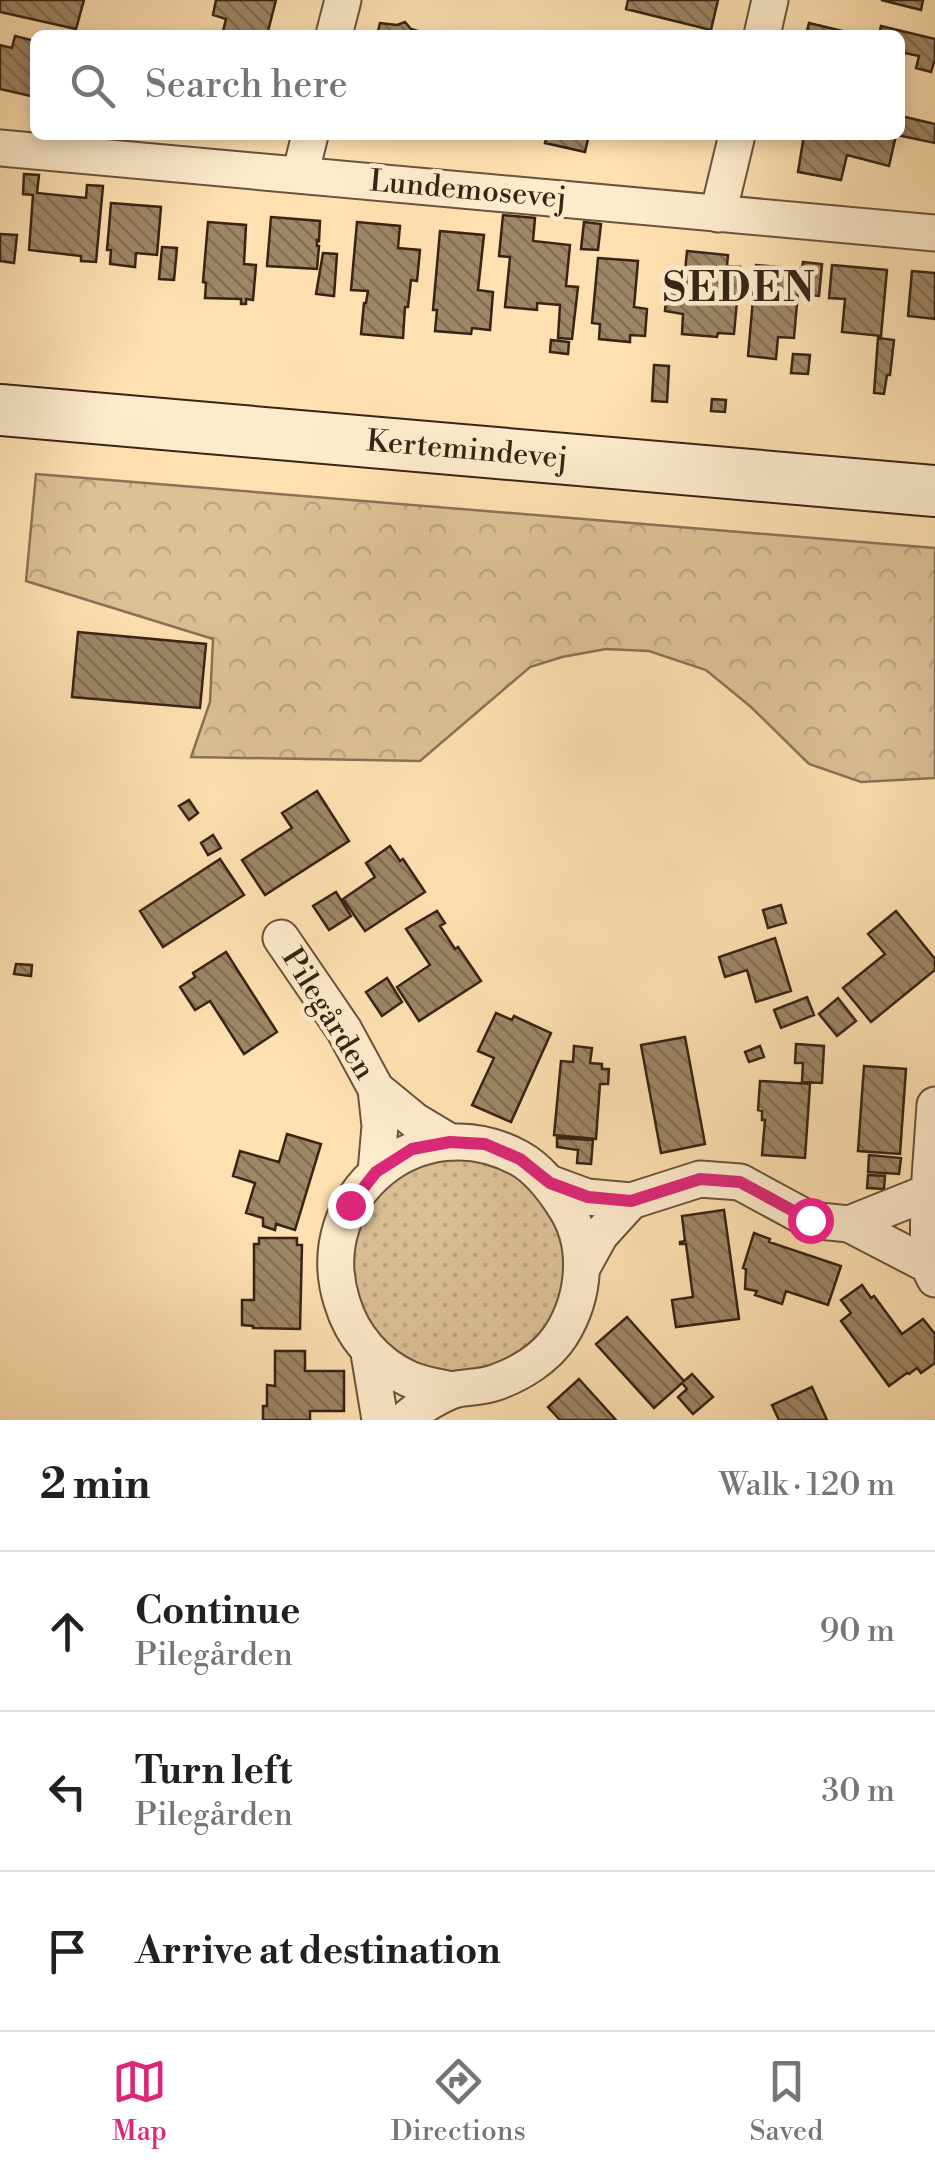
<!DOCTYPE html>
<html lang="en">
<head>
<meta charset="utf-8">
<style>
	:root { --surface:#fff; --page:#f2f2f2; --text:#202124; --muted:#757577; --line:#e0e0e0; --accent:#db2777 }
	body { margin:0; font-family:"Libre Bodoni",serif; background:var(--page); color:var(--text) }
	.stop { position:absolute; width:30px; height:30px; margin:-22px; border:8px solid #db2777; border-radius:50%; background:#fff }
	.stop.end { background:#db2777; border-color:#fff; box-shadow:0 2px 10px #0008 }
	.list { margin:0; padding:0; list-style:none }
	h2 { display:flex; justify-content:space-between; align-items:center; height:130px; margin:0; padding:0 40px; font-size:42px }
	h2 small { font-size:32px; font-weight:400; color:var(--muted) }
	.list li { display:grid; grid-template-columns:65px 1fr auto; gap:30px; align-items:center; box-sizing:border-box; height:160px; padding:0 40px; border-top:2px solid var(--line) }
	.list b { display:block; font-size:38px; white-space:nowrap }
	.list p { margin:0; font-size:32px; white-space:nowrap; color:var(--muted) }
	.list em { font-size:32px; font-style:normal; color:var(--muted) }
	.icon { flex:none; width:55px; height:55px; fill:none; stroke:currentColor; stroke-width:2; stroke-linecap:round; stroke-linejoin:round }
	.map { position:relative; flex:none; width:935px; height:1420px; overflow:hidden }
	.search { position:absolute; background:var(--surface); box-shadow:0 5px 15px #0003; left:30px; right:30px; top:30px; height:110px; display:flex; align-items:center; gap:25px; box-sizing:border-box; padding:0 35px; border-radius:15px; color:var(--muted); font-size:38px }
	.sheet { height:610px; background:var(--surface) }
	nav { display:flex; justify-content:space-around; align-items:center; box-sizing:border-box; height:140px; border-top:2px solid var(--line); background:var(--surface); font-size:28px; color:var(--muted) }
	nav a { display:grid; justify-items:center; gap:5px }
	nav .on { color:var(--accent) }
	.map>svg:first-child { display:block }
</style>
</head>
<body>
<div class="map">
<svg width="935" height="1420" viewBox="0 0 935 1420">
	<defs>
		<pattern id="green-dots" width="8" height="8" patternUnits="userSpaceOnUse" patternTransform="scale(2.5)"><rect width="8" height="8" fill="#dcc096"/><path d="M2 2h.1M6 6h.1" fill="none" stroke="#bda580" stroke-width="1.8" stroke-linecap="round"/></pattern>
		<pattern id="forest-crowns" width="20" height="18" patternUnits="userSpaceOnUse" patternTransform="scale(2.5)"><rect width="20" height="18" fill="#dcc096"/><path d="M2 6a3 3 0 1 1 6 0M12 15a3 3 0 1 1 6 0" fill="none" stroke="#bda580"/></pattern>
		<pattern id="building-back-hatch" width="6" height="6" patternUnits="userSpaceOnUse" patternTransform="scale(2.5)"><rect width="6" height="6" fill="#9e8666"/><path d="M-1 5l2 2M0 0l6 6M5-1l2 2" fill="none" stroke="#826d53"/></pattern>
	</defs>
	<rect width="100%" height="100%" fill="#fee0b1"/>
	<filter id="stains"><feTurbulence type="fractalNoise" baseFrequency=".002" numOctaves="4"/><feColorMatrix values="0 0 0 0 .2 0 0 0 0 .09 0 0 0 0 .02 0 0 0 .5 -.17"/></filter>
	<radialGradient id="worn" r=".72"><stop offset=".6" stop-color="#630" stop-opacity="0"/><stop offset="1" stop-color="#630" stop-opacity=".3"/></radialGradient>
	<path fill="url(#green-dots)" stroke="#8a7256" stroke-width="2.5" d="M459 1155 526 1178 551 1204 570 1272 544 1338 482 1376 407 1367 356 1313 349 1238 365 1204 391 1176 423 1160Z"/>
	<path fill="url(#forest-crowns)" stroke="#8a7256" stroke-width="2.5" d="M36 474 935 548V778L861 782 809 764 751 707 706 670 649 651 606 649 562 657 530 667 420 761 191 757 210 702 213 639 26 581Z"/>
	<path fill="url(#building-back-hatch)" stroke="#372415" stroke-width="2.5" d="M0 0H84L76 29 0 12Z
		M216 0H276L267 35H222L226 19 213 15Z
		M628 0H718L711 30 626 9Z
		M881 0H923L921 10Z
		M405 22 411 29 431 35H377L380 23 397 25Z
		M809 23 859 35H806Z
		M881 26 935 39V59L931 72 916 68 919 56 900 52V35H879Z
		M15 36 35 41V97L0 89V45L12 48Z
		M901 116 935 124V143L897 135H900Z
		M547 135H589L585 152 545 143Z
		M804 135H896L889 166 847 155 841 180 798 172Z
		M24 174 39 175 37 193 86 198 87 185 103 186 96 262 81 261V256L29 250 33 195 23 194Z
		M111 203 161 207 157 255 136 253 135 267 110 264 111 250H107Z
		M503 215 535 218 533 241 570 245 566 286 578 287 572 339 558 338 560 305 537 303V310L505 307 510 257 499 256Z
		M271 217 320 221 319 241 317 240V246H319L317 269 267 266Z
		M208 222 246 225 244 264 256 265 253 300 246 299V304H241V299L205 298 206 283 203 282Z
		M357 222 400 226 398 248 420 250 417 281 411 280 408 307H405L403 338 361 334 364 303H366L368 291 351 290Z
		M584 222 601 224 598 250 581 249Z
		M440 231 484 235 478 290 493 292 490 330 472 328 471 334 435 331 437 310H433Z
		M0 234 17 235 14 263 0 261Z
		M162 247 177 248 174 280 159 279Z
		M687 251 728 255 727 266 740 267 734 334 718 333 717 337 682 334 683 314 665 311 668 281 684 282Z
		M323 253 337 254 334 296 316 294Z
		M598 258 638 261 634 307 647 309 645 336 630 335V342L599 339 600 324 592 323Z
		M803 262 822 264 819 296 799 294Z
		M756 265 800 269 794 338 778 337 776 359 748 356Z
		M832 265 887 270 881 336 842 332 845 299 829 298Z
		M912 271 935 273V319L908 316Z
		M878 338 894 340 890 375H887L884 394 874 393Z
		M551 340 569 342 568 354 550 352Z
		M793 354 810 355 808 374 791 373Z
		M654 365 669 366 667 402 652 401Z
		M712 399 726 400 725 412 711 411Z
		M78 632 206 644 200 708 72 697Z
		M317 791 349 841 265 895 242 860 292 828 282 813Z
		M189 800 198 813 189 820 179 806Z
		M213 835 221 848 208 855 201 843Z
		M390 846 400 861 403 859 425 892 365 931 343 899 375 877 366 863Z
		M220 859 244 895 163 947 140 911Z
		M336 892 351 916 329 930 313 906Z
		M781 905 786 923 768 928 763 910Z
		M437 911 445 923 440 926 455 949 458 947 481 981 419 1021 397 987 430 965 406 929Z
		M896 911 935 959V970L871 1022 843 988 885 954 868 934Z
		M775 938 791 991 756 1002 747 970 725 977 719 957Z
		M226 952 277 1032 244 1054 210 1001 195 1010 180 987 195 977 193 973Z
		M16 964 32 965 31 976 14 974Z
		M387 978 402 1002 382 1016 366 992Z
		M807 997 814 1015 781 1028 774 1010Z
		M838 998 856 1021 837 1036 819 1014Z
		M496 1013 512 1020 514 1016 551 1033 511 1122 472 1105 494 1058 478 1051Z
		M685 1037 705 1144 661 1153 641 1045Z
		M796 1044 824 1046 822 1083 802 1082 803 1063H795Z
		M574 1046 592 1048 590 1063 602 1064V1069H609L608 1084H600L596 1139 554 1135 561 1061 573 1062Z
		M760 1046 764 1057 749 1062 745 1052Z
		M864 1066 906 1069 900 1154 858 1151Z
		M760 1081 810 1084 805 1158 762 1155 765 1120H762V1111L758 1110Z
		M287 1134 321 1144 295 1230 276 1224 275 1230 263 1226V1218L246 1213 255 1183 233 1176 240 1151 279 1162Z
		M557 1138 593 1140 591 1164 577 1163 578 1150 557 1147Z
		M869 1155 901 1158 899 1174 868 1172Z
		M868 1175 885 1176 884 1189 867 1188Z
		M724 1210 739 1319 676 1327 672 1300 693 1297 686 1244H680V1242L685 1241 682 1216Z
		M754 1233 770 1239 769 1242 841 1266 828 1305 786 1291 782 1304 755 1295 757 1291 745 1289 746 1269 743 1268Z
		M259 1238H297V1245H302L300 1329 253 1328V1326L242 1325V1300H254V1244H259Z
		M862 1285 871 1298 874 1296 902 1334 923 1319 935 1334V1363L921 1373 917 1368 909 1374 907 1373 889 1386 841 1321 851 1313 841 1300Z
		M627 1317 684 1381 692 1374 713 1397 693 1414 678 1397 687 1389 682 1383 654 1408 596 1344Z
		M275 1351H305V1371H344V1411H310V1420H263V1406H267V1385L275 1386Z
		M579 1379 616 1420H560L548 1407Z
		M812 1387 827 1420H779L772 1405Z"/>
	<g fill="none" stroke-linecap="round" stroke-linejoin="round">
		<defs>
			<path id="minor" d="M334 35 343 0
				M762 35 770 0
				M0 148 935 233
				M300 175 310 135
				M718 214 737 135
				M281 938 344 1030 376 1089 380 1126 376 1172
				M376 1089 415 1121 450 1142
				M935 1105 929 1192 928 1265 935 1279
				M549 1183 587 1197 631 1201 700 1179 740 1182 810 1220 849 1224 928 1265
				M849 1224 929 1192
				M583 1266 600 1235 631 1201
				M369 1353 380 1420
				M405 1420C418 1408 440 1394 457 1389 469 1387 482 1387 494 1383 520 1374 546 1358 561 1335 585 1297 590 1245 565 1207 553 1188 539 1169 519 1158 420 1104 308 1195 342 1302 352 1336 376 1364 409 1379 422 1385 439 1387 453 1390"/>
			<path id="secondary" d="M0 410 935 491"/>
		</defs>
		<use href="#minor" stroke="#69533c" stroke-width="39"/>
		<use href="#secondary" stroke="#372415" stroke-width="54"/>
		<use href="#minor" stroke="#feebcc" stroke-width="35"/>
		<use href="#secondary" stroke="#feebcc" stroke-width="50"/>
	</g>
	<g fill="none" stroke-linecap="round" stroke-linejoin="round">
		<path stroke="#db2777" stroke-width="12" d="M350 1205 376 1172 412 1149 450 1142 485 1144 520 1159 550 1183 588 1197 631 1201 700 1179 740 1182 810 1220"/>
	</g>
	<g text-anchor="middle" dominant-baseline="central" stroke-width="9" stroke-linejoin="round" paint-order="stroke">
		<g font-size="30" fill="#372415" stroke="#feebcc">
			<text transform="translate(468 190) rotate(5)">Lundemosevej</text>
			<text transform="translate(467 450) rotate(5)">Kertemindevej</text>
			<text transform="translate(328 1014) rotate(58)">Pilegården</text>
		</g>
		<g font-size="40" font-weight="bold" letter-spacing="2.5" fill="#372415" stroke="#feebcc">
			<text x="740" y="289">SEDEN</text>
		</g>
	</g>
	<rect width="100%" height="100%" filter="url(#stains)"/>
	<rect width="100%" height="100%" fill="url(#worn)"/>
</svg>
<div class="stop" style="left:810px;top:1220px"></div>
<div class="stop end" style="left:350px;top:1205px"></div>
<div class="search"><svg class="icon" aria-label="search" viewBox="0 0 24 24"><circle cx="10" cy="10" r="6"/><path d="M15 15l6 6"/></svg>Search here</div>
</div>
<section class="sheet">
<h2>2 min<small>Walk · 120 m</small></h2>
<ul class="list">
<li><svg class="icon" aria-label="ahead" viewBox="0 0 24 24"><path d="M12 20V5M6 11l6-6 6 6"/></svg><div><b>Continue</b><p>Pilegården</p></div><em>90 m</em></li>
<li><svg class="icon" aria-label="left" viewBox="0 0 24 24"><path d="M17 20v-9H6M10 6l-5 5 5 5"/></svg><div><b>Turn left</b><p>Pilegården</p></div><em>30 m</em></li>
<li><svg class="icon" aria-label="arrive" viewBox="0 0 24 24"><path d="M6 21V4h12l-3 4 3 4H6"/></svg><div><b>Arrive at destination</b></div></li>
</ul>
</section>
<nav>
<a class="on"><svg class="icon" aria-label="map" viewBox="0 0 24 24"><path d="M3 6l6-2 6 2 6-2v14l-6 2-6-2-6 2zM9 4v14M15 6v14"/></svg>Map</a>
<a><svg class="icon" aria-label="directions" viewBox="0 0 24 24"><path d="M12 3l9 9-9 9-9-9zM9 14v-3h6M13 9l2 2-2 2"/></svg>Directions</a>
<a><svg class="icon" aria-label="saved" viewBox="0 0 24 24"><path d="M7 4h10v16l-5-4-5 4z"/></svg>Saved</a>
</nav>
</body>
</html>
